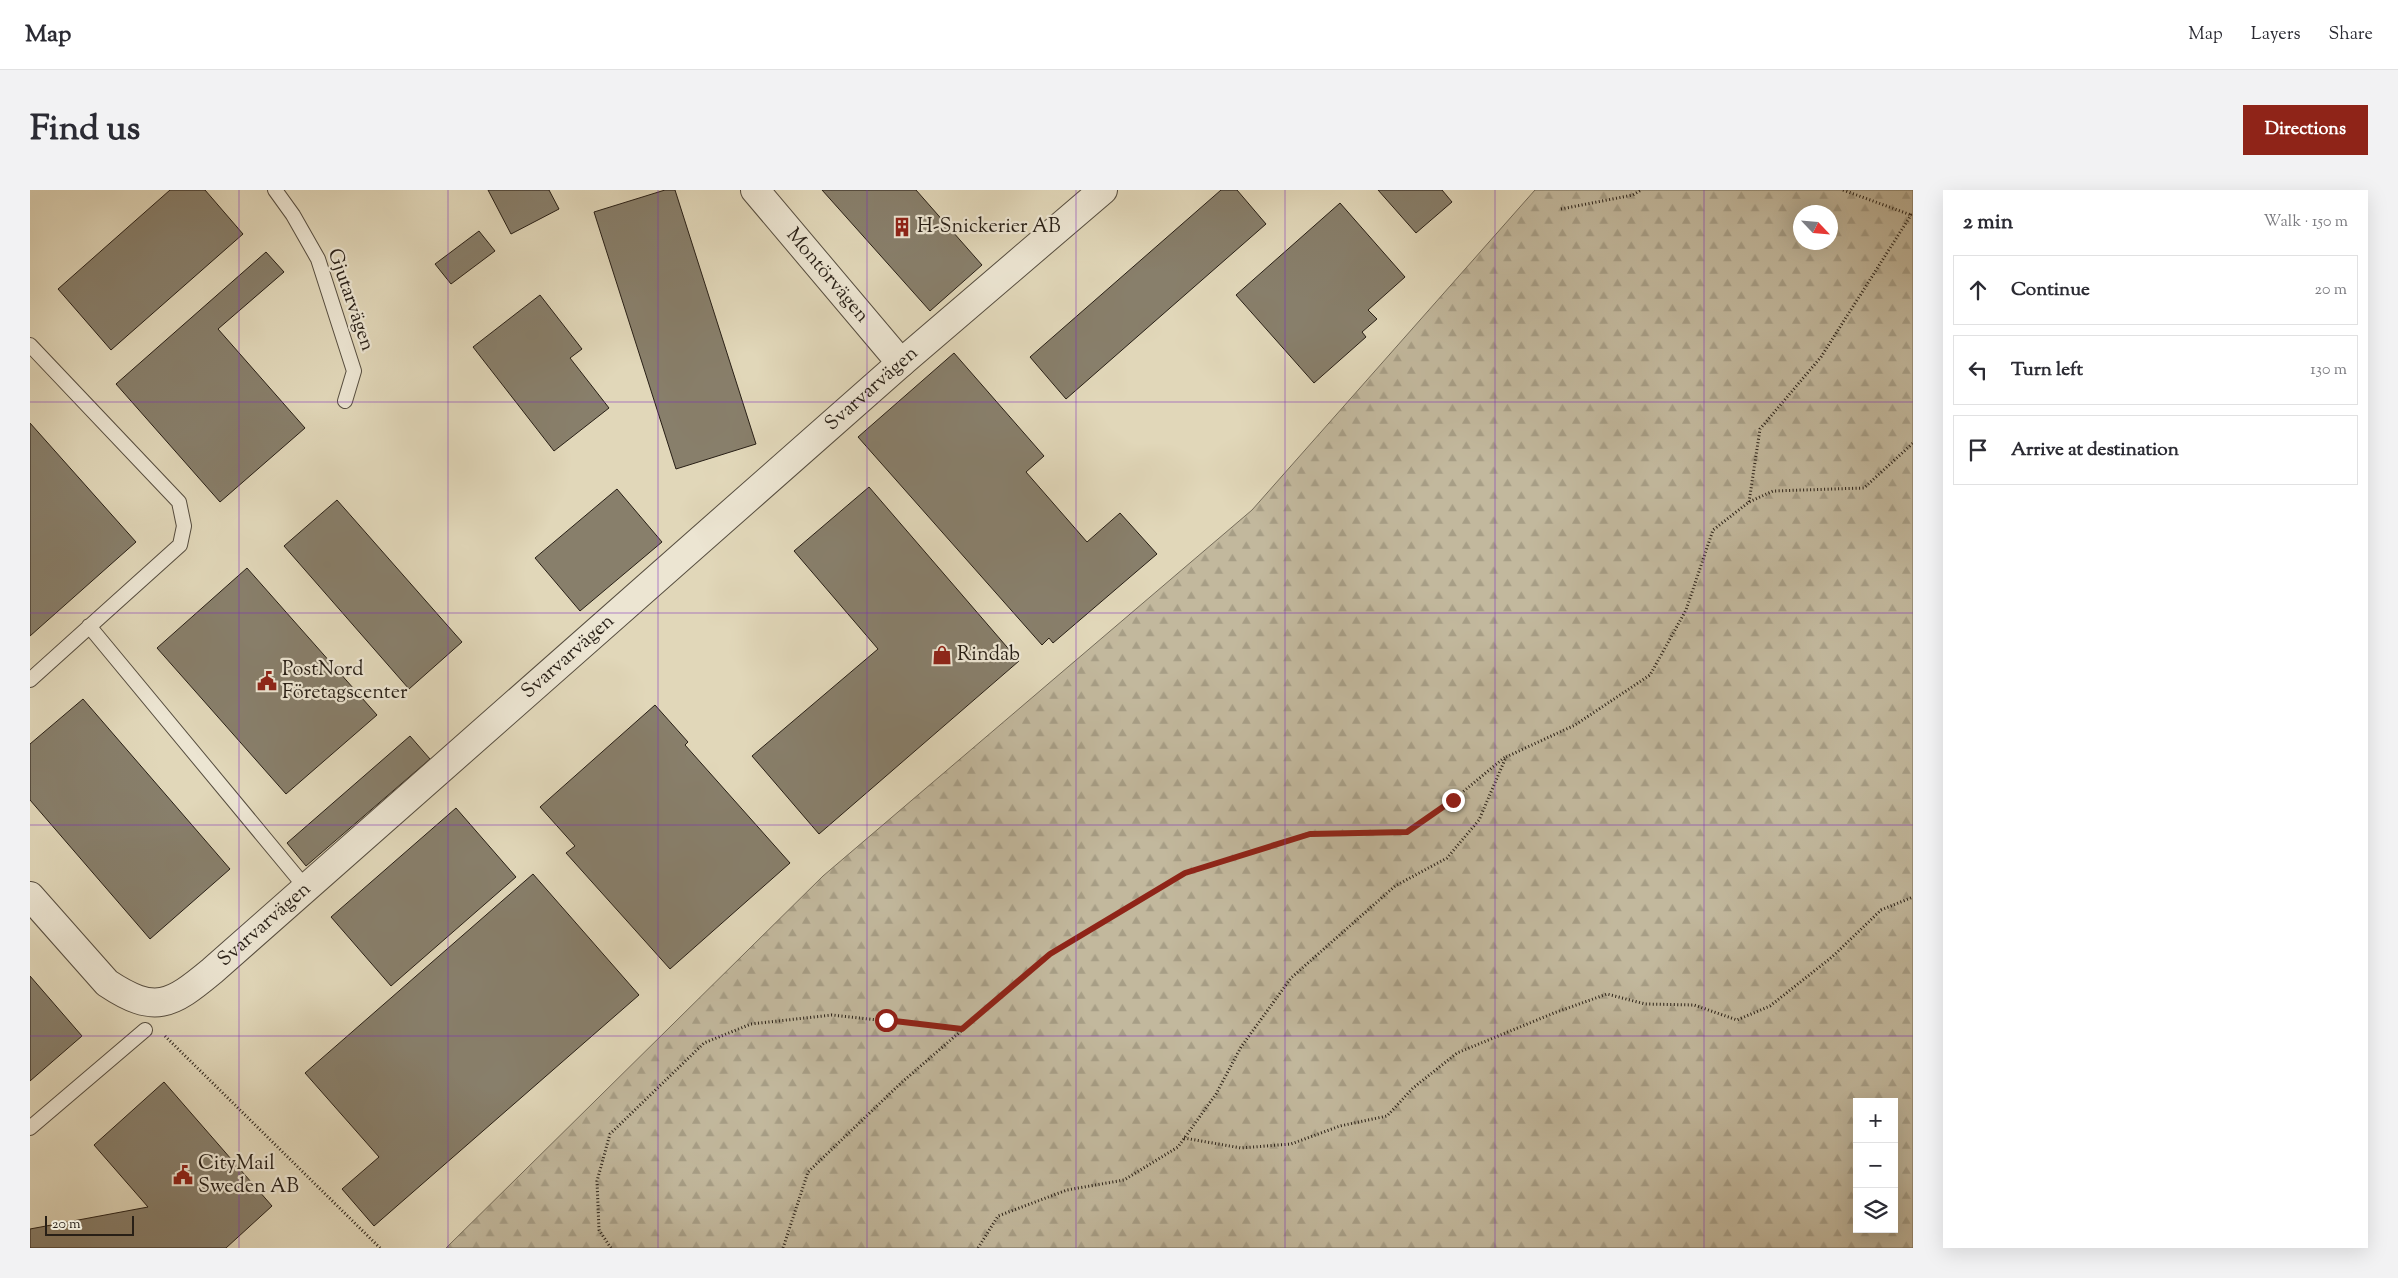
<!DOCTYPE html>
<html lang="en">
<head>
<meta charset="utf-8">
<style>
	:root { --surface:#fff; --page:#f2f2f3; --text:#2b2b33; --muted:#7c7c81; --line:#e1e1e2; --accent:#8f2418 }
	body { margin:0; font-family:"Sorts Mill Goudy",serif; background:var(--page); color:var(--text) }
	.controls { position:absolute; right:15px; bottom:15px; display:grid; overflow:hidden; border-radius:0px; box-shadow:0 5px 20px #0002 }
	.controls button { width:45px; height:45px; display:grid; place-items:center; padding:0; border:0; border-bottom:1px solid var(--line); background:var(--surface); color:var(--text); font:25px sans-serif }
	.compass { position:absolute; left:1763px; top:15px; width:45px; height:45px; border-radius:50%; background:var(--surface); box-shadow:0 5px 20px #0002; rotate:116deg }
	.scale { position:absolute; left:15px; bottom:12px; width:89px; box-sizing:border-box; padding-left:5px; border:2px solid #281f16; border-top:0; font-size:14px; line-height:18px; white-space:nowrap; color:#281f16; -webkit-text-stroke:4px #ece5d2; paint-order:stroke }
	.stop { position:absolute; width:15px; height:15px; margin:-11px; border:4px solid #8f2418; border-radius:50%; background:#fff }
	.stop.end { background:#8f2418; border-color:#fff; box-shadow:0 1px 5px #0008 }
	.list { margin:0; padding:0; list-style:none }
	h2 { display:flex; justify-content:space-between; align-items:center; height:65px; margin:0; padding:0 20px; font-size:21px }
	h2 small { font-size:16px; font-weight:400; color:var(--muted) }
	.list li { display:grid; grid-template-columns:32px 1fr auto; gap:15px; align-items:center; box-sizing:border-box; height:70px; margin:0 10px 10px; padding:0 10px; border:1px solid var(--line); border-radius:0px }
	.list b { display:block; font-size:19px; white-space:nowrap }
	.list em { font-size:16px; font-style:normal; color:var(--muted) }
	.icon { flex:none; width:28px; height:28px; fill:none; stroke:currentColor; stroke-width:2; stroke-linecap:round; stroke-linejoin:round }
	.map { position:relative; flex:none; width:1883px; height:1058px; overflow:hidden; border-radius:0px }
	header { display:flex; align-items:center; gap:30px; box-sizing:border-box; height:70px; padding:0 25px; background:var(--surface); border-bottom:1px solid var(--line) }
	header strong { font-size:24px }
	nav { display:flex; gap:28px; margin-inline-start:auto; font-size:18px }
	.intro { display:flex; align-items:center; justify-content:space-between; box-sizing:border-box; height:120px; padding:0 30px }
	h1 { margin:0; font-size:35px }
	.button { padding:12px 22px; border-radius:0px; background:var(--accent); color:#fff; font-size:18px; font-weight:700 }
	main { display:flex; gap:30px; padding:0 30px }
	aside { flex:1; background:var(--surface); border-radius:0px; box-shadow:0 5px 20px #0002 }
	.map>svg:first-child { display:block }
</style>
</head>
<body>
<header>
<strong>Map</strong>
<nav><a>Map</a><a>Layers</a><a>Share</a></nav>
</header>
<div class="intro"><h1>Find us</h1><a class="button">Directions</a></div>
<main>
<div class="map">
<svg width="1883" height="1058" viewBox="0 0 1883 1058">
	<defs>
		<pattern id="forest-firs" width="22" height="20" patternUnits="userSpaceOnUse" patternTransform="scale(1.25)"><rect width="22" height="20" fill="#c2b89d"/><path d="M5 1l3.5 6h-7zM16 11l3.5 6h-7z" fill="#a79e86"/></pattern>
	</defs>
	<rect width="100%" height="100%" fill="#e1d7b9"/>
	<filter id="stains"><feTurbulence type="fractalNoise" baseFrequency=".004" numOctaves="4"/><feColorMatrix values="0 0 0 0 .2 0 0 0 0 .09 0 0 0 0 .02 0 0 0 .5 -.17"/></filter>
	<radialGradient id="worn" r=".72"><stop offset=".6" stop-color="#630" stop-opacity="0"/><stop offset="1" stop-color="#630" stop-opacity=".3"/></radialGradient>
	<path fill="url(#forest-firs)" stroke="#756c5a" fill-rule="evenodd" d="M1505 0H1883V1058H416L793 686 1222 320ZM1770 22H1800V52H1770ZM1827 912H1864V1039H1827Z"/>
	<path fill="#887f6b" stroke="#281f16" d="M140 0H175L213 44 81 160 28 99Z
		M458 0H519L529 19 481 44Z
		M635 0H645L726 254 646 279 564 22Z
		M792 0H886L952 75 900 121Z
		M1191 0H1207L1236 34 1036 209 1000 167Z
		M1348 0H1412L1422 12 1386 43Z
		M1310 13 1375 87 1338 120 1347 129 1332 142 1336 147 1284 193 1206 105Z
		M449 41 465 61 421 94 405 74Z
		M236 62 254 82 188 139 275 238 190 312 86 194Z
		M510 105 552 159 540 168 579 218 524 261 443 157Z
		M924 163 1014 266 996 282 1057 352 1090 323 1127 364 1023 453 1019 448 1012 455 828 247Z
		M0 233 106 352 0 446Z
		M839 297 989 471 789 644 722 566 848 459 764 361Z
		M587 299 632 352 550 421 505 368Z
		M307 310 432 452 379 499 254 356Z
		M217 378 347 525 256 604 127 458Z
		M53 509 200 679 120 749 0 610V554Z
		M625 515 658 552 655 555 760 673 640 779 536 663 545 656 510 617Z
		M380 546 400 569 276 676 257 653Z
		M426 618 486 687 361 796 301 727Z
		M503 684 609 805 344 1036 312 999 349 967 275 883Z
		M0 786 52 846 0 891Z
		M134 892 242 1016 196 1058H0V1039L118 1017 64 955Z"/>
	<g fill="none" stroke-linecap="round" stroke-linejoin="round">
		<defs>
			<path id="lane" d="M245 0 263 25 288 69 324 181 315 211
				M0 155 149 312 154 336 150 355 0 490
				M59 436 276 698
				M0 938 115 840"/>
			<g id="street">
				<path id="s1" d="M725 0 871 173"/>
				<path id="s2" d="M0 706 77 793C125 825 141 815 182 781L871 173 1073 0"/>
			</g>
		</defs>
		<use href="#lane" stroke="#564d3f" stroke-width="16"/>
		<use href="#street" stroke="#564d3f" stroke-width="30"/>
		<path stroke="#281f16" stroke-width="3" stroke-dasharray="1 2.5" stroke-linecap="butt" d="M1813 0 1881 25
			M1531 19 1603 5 1611 0
			M1719 312 1730 239 1791 167 1881 25 1883 26
			M135 846 350 1058
			M1154 948 1211 958 1261 954 1310 936 1357 926 1383 898 1427 863 1524 823 1577 804 1615 814 1664 815 1707 830 1740 816 1802 767 1851 720 1883 707
			M581 1058 569 1040 567 991 580 944 674 853 721 834 802 825 931 839
			M753 1058 778 982 871 893 1020 764 1155 683 1280 643 1377 642 1423 610 1475 567
			M948 1058 968 1026 1037 1000 1094 990 1148 957 1186 904 1211 857 1261 788 1365 696 1417 668 1449 630 1476 567 1545 535 1620 485 1656 420 1683 340 1719 312 1743 301 1834 298 1883 253"/>
		<use href="#lane" stroke="#ece5d2" stroke-width="14"/>
		<use href="#street" stroke="#ece5d2" stroke-width="28"/>
	</g>
	<g fill="none" stroke-linecap="round" stroke-linejoin="round">
		<path stroke="#8f2418" stroke-width="6" d="M856 830 932 839 1020 764 1155 683 1280 644 1377 642 1423 610"/>
	</g>
	<path fill="none" stroke="#7b2cbf" stroke-width="1" stroke-opacity="0.55" d="M209 0V1058M418 0V1058M628 0V1058M837 0V1058M1046 0V1058M1255 0V1058M1465 0V1058M1674 0V1058M0 212H1883M0 423H1883M0 635H1883M0 846H1883"/>
	<defs>
		<symbol id="building-bare" viewBox="-9 -9 18 18"><path d="M-4-6H4V6H1V3H-1V6H-4ZM-2.5-4.3h1.7v1.8h-1.7ZM.8-4.3h1.7v1.8H.8ZM-2.5-1h1.7V.8h-1.7ZM.8-1h1.7V.8H.8Z" fill="#8f2418" stroke="#ece5d2" stroke-width="2.5" paint-order="stroke"/></symbol>
		<symbol id="shop-bare" viewBox="-9 -9 18 18"><path d="M-5-2.5h2.3a2.7 3.5 0 0 1 5.4 0H5L5.5 6h-11ZM-1.5-2.5h3a1.5 2.3 0 0 0-3 0Z" fill="#8f2418" stroke="#ece5d2" stroke-width="2.5" paint-order="stroke"/></symbol>
		<symbol id="civic-bare" viewBox="-9 -9 18 18"><path d="M-.6-6.5H3V-4.5H.6V-3L4-1V1h2V6H-6V1h2V-1L-.6-3ZM-1.2 2.5V6h2.4V2.5Z" fill="#8f2418" stroke="#ece5d2" stroke-width="2.5" paint-order="stroke"/></symbol>
	</defs>
	<g fill-rule="evenodd">
		<use href="#building-bare" x="858" y="23" width="28" height="28"/>
		<use href="#shop-bare" x="898" y="451" width="28" height="28"/>
		<use href="#civic-bare" x="223" y="477" width="28" height="28"/>
		<use href="#civic-bare" x="139" y="971" width="28" height="28"/>
	</g>
	<g text-anchor="middle" dominant-baseline="central" stroke-width="4.5" stroke-linejoin="round" paint-order="stroke">
		<g font-size="20" fill="#281f16" stroke="#ece5d2" text-anchor="start">
			<text x="887" y="37">H-Snickerier AB</text>
			<text x="927" y="465">Rindab</text>
			<text x="252" y="480">PostNord<tspan x="252" dy="23">Företagscenter</tspan></text>
			<text x="168" y="974">CityMail<tspan x="168" dy="23">Sweden AB</tspan></text>
		</g>
		<g font-size="20" fill="#281f16" stroke="#ece5d2">
			<text stroke="none"><textPath href="#s1" startOffset="112">Montörvägen</textPath></text>
			<text transform="translate(320 110) rotate(71)">Gjutarvägen</text>
			<text stroke="none"><textPath href="#s2" startOffset="1115">Svarvarvägen</textPath></text>
			<text stroke="none"><textPath href="#s2" startOffset="710">Svarvarvägen</textPath></text>
			<text stroke="none"><textPath href="#s2" startOffset="305">Svarvarvägen</textPath></text>
		</g>
	</g>
	<rect width="100%" height="100%" filter="url(#stains)"/>
	<rect width="100%" height="100%" fill="url(#worn)"/>
</svg>
<div class="controls">
<button>+</button>
<button>−</button>
<button><svg class="icon" aria-label="layers" viewBox="0 0 24 24"><path d="M12 4l9 5-9 5-9-5zM3 14l9 5 9-5"/></svg></button>
</div>
<svg class="compass" viewBox="-18 -18 36 36"><path d="M0-13l5 13h-10z" fill="#e53935"/><path d="M0 13l5-13h-10z" fill="#7c7c81"/></svg>
<div class="scale">20 m</div>
<div class="stop" style="left:856px;top:830px"></div>
<div class="stop end" style="left:1423px;top:610px"></div>
</div>
<aside>
<h2>2 min<small>Walk · 150 m</small></h2>
<ul class="list">
<li><svg class="icon" aria-label="ahead" viewBox="0 0 24 24"><path d="M12 20V5M6 11l6-6 6 6"/></svg><div><b>Continue</b></div><em>20 m</em></li>
<li><svg class="icon" aria-label="left" viewBox="0 0 24 24"><path d="M17 20v-9H6M10 6l-5 5 5 5"/></svg><div><b>Turn left</b></div><em>130 m</em></li>
<li><svg class="icon" aria-label="arrive" viewBox="0 0 24 24"><path d="M6 21V4h12l-3 4 3 4H6"/></svg><div><b>Arrive at destination</b></div></li>
</ul>
</aside>
</main>
</body>
</html>
